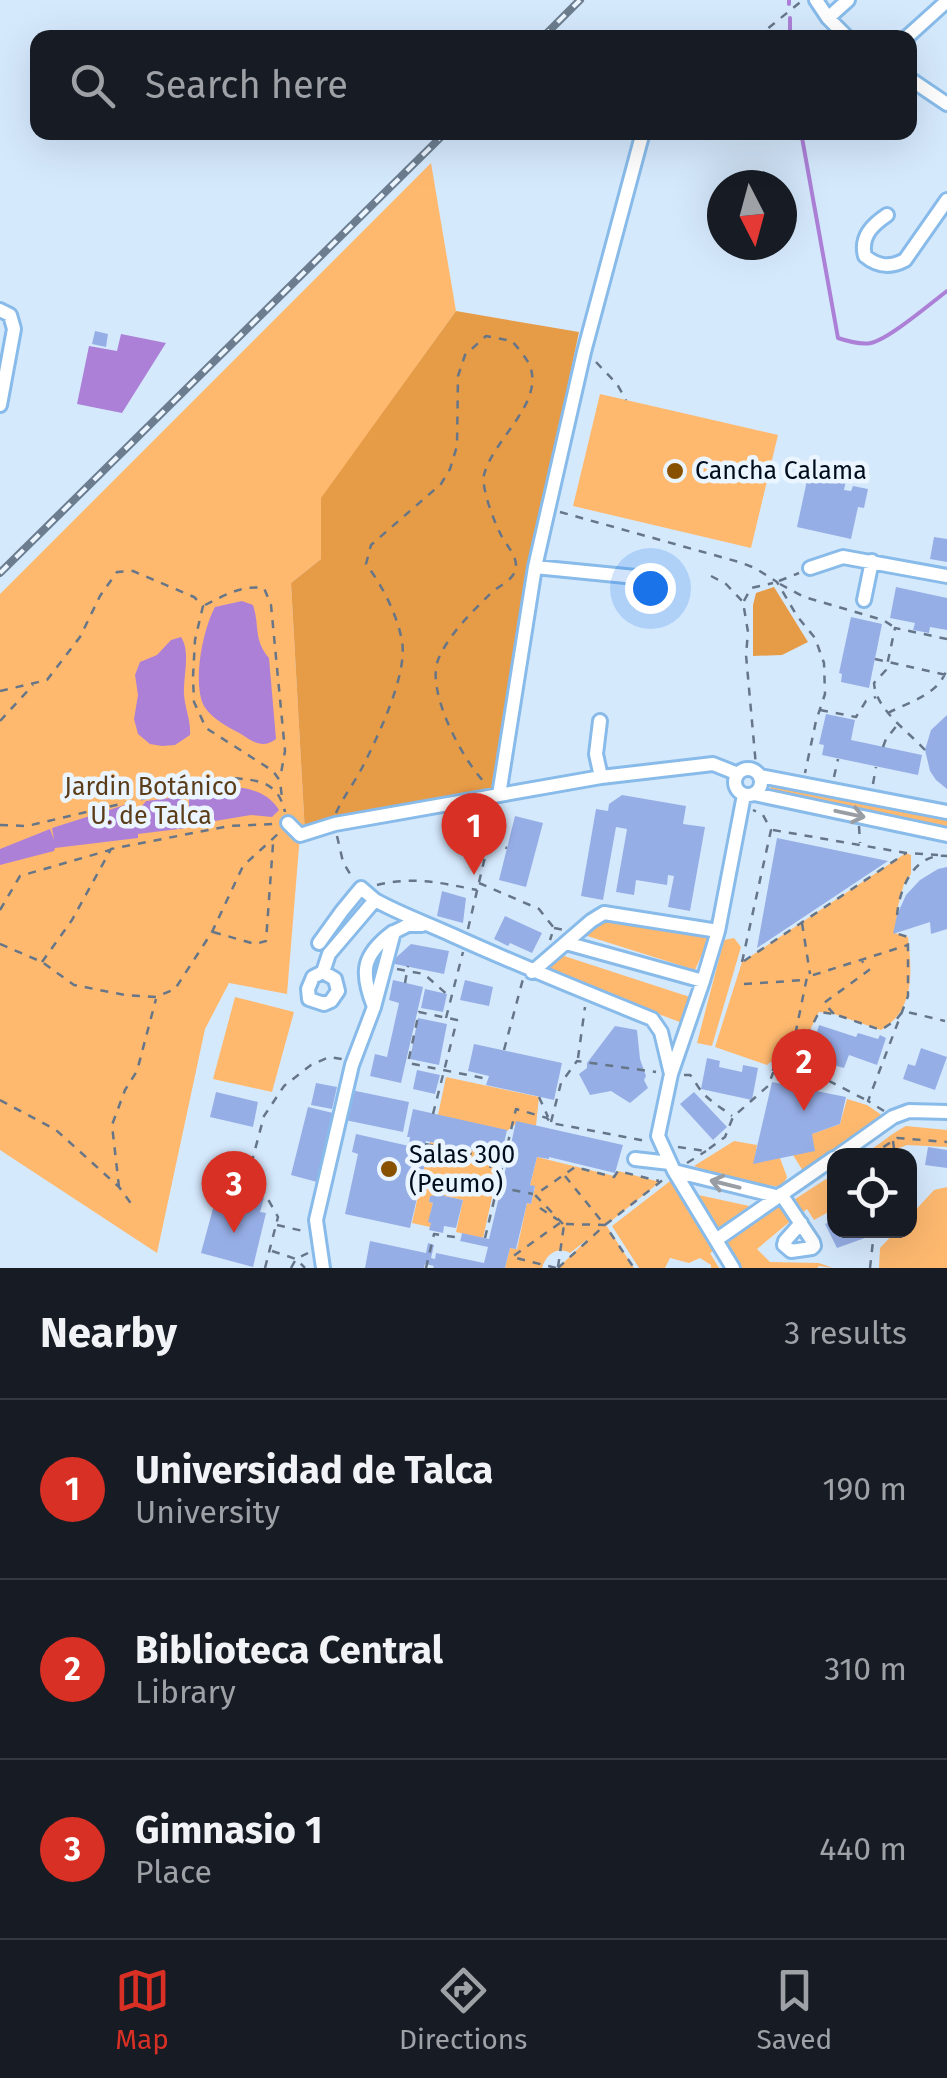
<!DOCTYPE html>
<html lang="en">
<head>
<meta charset="utf-8">
<style>
	:root { --surface:#171b24; --page:#20242c; --text:#f1f3f6; --muted:#9ea1a6; --line:#363941; --accent:#d93025 }
	body { margin:0; font-family:"Fira Sans",sans-serif; background:var(--page); color:var(--text) }
	.controls { position:absolute; right:30px; bottom:30px; display:grid; overflow:hidden; border-radius:20px; box-shadow:0 10px 40px #0002 }
	.controls button { width:90px; height:90px; display:grid; place-items:center; padding:0; border:0; border-bottom:2px solid var(--line); background:var(--surface); color:var(--text); font:50px sans-serif }
	.compass { position:absolute; left:707px; top:170px; width:90px; height:90px; border-radius:50%; background:var(--surface); box-shadow:0 10px 40px #0002; rotate:174deg }
	.you { position:absolute; left:650px; top:588px; width:35px; height:35px; margin:-25px; border:8px solid #fff; border-radius:50%; background:#1a73e8; box-shadow:0 0 0 15px #1a73e833 }
	.badge { display:grid; place-items:center; width:65px; height:65px; border-radius:50%; background:var(--accent); color:#fff; font-size:32px; font-weight:700 }
	.pin { position:absolute; translate:-50% -82px; filter:drop-shadow(0 2px 5px #0008) }
	.pin::after { content:''; position:absolute; top:52px; width:35px; height:30px; background:inherit; clip-path:polygon(0 0,100% 0,50% 100%) }
	.list { margin:0; padding:0; list-style:none }
	h2 { display:flex; justify-content:space-between; align-items:center; height:130px; margin:0; padding:0 40px; font-size:42px }
	h2 small { font-size:32px; font-weight:400; color:var(--muted) }
	.list li { display:grid; grid-template-columns:65px 1fr auto; gap:30px; align-items:center; box-sizing:border-box; height:180px; padding:0 40px; border-top:2px solid var(--line) }
	.list b { display:block; font-size:38px; white-space:nowrap }
	.list p { margin:0; font-size:32px; white-space:nowrap; color:var(--muted) }
	.list em { font-size:32px; font-style:normal; color:var(--muted) }
	.icon { flex:none; width:55px; height:55px; fill:none; stroke:currentColor; stroke-width:2; stroke-linecap:round; stroke-linejoin:round }
	.map { position:relative; flex:none; width:947px; height:1268px; overflow:hidden }
	.search { position:absolute; background:var(--surface); box-shadow:0 10px 40px #0002; left:30px; right:30px; top:30px; height:110px; display:flex; align-items:center; gap:25px; box-sizing:border-box; padding:0 35px; border-radius:20px; color:var(--muted); font-size:38px }
	.sheet { height:670px; background:var(--surface) }
	nav { display:flex; justify-content:space-around; align-items:center; box-sizing:border-box; height:140px; border-top:2px solid var(--line); background:var(--surface); font-size:28px; color:var(--muted) }
	nav a { display:grid; justify-items:center; gap:5px }
	nav .on { color:var(--accent) }
	.map>svg:first-child { display:block }
</style>
</head>
<body>
<div class="map">
<svg width="947" height="1268" viewBox="0 0 947 1268">
	<rect width="100%" height="100%" fill="#d5e9fd"/>
	<path fill="#feb96f" d="M431 163 456 311 322 498 321 559 291 583 305 833 300 835 287 994 229 983 205 1029 157 1253 0 1150V594Z
		M600 394 778 435 751 548 573 506Z
		M773 783 947 820V828L771 792 770 784Z
		M906 853 911 855V874L904 884 898 906 895 933 908 937C912 972 915 1010 881 1030L834 1014 819 1012 810 1030 767 1065 715 1047 742 962Z
		M604 919 711 934 695 970 581 934Z
		M734 938 741 947 712 1046 697 1043 724 940Z
		M558 954 693 998 685 1024 547 972 545 964Z
		M235 997 294 1012 272 1092 213 1079Z
		M446 1077 539 1097 536 1126 518 1122 507 1131 438 1115Z
		M847 1099 867 1105 886 1118 811 1169 803 1171 793 1155 812 1134 840 1124Z
		M906 1126 947 1130V1147L907 1145 891 1151V1155H863C878 1146 890 1134 906 1126Z
		M734 1141 757 1145 754 1163 780 1158 787 1177 782 1187 728 1180 694 1166Z
		M430 1142 501 1157 483 1238 456 1232 463 1200 444 1196 443 1191H441L440 1195 430 1197 429 1202 433 1203 429 1222 431 1223 430 1227 412 1223Z
		M537 1157 614 1176 618 1171 660 1182 606 1225 634 1268H558L589 1238 570 1253C556 1246 546 1255 542 1268H505L510 1248 517 1249 527 1203 531 1204 535 1187 530 1185Z
		M834 1174V1209L814 1220 807 1209 799 1215 792 1201Z
		M674 1178 716 1250 710 1253 719 1268H711V1265L700 1258 689 1263 670 1258 665 1268H639L612 1226Z
		M947 1187V1268H879L880 1248 896 1231 910 1230V1216L934 1190Z
		M694 1194 754 1207 716 1233Z
		M780 1200 793 1219 757 1249 770 1262 819 1263 833 1268 819 1266 817 1268H740L722 1241Z"/>
	<path fill="#e69b47" d="M456 311 579 332 530 563 497 793 317 822 305 833 291 583 321 559V498Z
		M774 587 808 642 782 655 753 656V605L756 593Z"/>
	<path fill="#ac80d7" d="M121 334 166 343 122 413 77 404 89 346 117 351Z
		M242 601 253 605C260 626 253 639 269 658L276 739C263 749 253 742 241 734 228 727 212 719 204 706 192 683 203 629 215 607Z
		M181 637C191 652 183 676 184 694 185 709 191 720 190 735L175 745 162 746 150 744 138 734 134 719 138 695 135 675 140 662 157 655 171 640Z
		M216 787C239 786 266 788 279 810L272 817 251 815 197 824 192 818 186 820 187 828 138 834V838L55 848 54 851 0 865V849L50 829 54 840 52 828 134 802 137 823V812L146 801 178 797 184 802 185 813H189V796Z"/>
	<g fill="none" stroke-linecap="round" stroke-linejoin="round">
		<path stroke="#ac80d7" stroke-width="4" d="M789 0V4
			M790 18V38
			M801 132 838 338C847 341 861 345 871 343 889 339 931 303 947 291"/>
	</g>
	<path fill="#96aee6" d="M95 331 108 334 106 347 92 344Z
		M809 471 846 480 844 490 851 491 853 486 868 489 864 508 858 507 851 539 797 527Z
		M934 537 947 539V562L930 559Z
		M896 587 947 598V630L930 627 929 633 913 630 915 623 890 618Z
		M851 617 882 624 869 688 841 682 842 674 839 673Z
		M826 714 855 720 851 740 922 755 918 775 822 755 824 745 819 744Z
		M947 715V789L936 780 930 771 925 750 931 730Z
		M622 795 686 806 683 824 705 827 690 911 668 907 674 876 668 875 667 885 636 880 634 895 616 892 627 829 616 827 603 900 581 896 596 809 608 811 609 804Z
		M515 816 543 823 526 887 499 880Z
		M777 838 888 861 757 948Z
		M947 867V929L931 934 930 922 893 934 897 915 906 895 920 880 938 869Z
		M442 891 466 898 463 923 437 916Z
		M505 916 542 933 532 953 510 943 508 946 494 939Z
		M411 944 449 951 444 974 390 963Z
		M393 980 423 987 401 1083 370 1076 375 1054 387 1057 399 1003 389 1000Z
		M465 980 493 987 489 1006 460 1000Z
		M425 989 447 994 443 1012 421 1008Z
		M418 1018 447 1024 439 1065 410 1059Z
		M819 1025 856 1037 858 1033 878 1039 880 1035 886 1038 877 1065 849 1055 844 1068 829 1064 833 1055 812 1049Z
		M615 1026 637 1030 640 1059 646 1076 644 1080 648 1088 630 1103 611 1091 590 1095 579 1074 587 1068V1063Z
		M474 1044 562 1063 554 1100 486 1085 489 1076 468 1071Z
		M921 1048 947 1057 935 1090 903 1079 908 1064 915 1066Z
		M707 1058 720 1061 719 1067 742 1072 743 1065 758 1068 752 1100 701 1089Z
		M417 1070 440 1075 435 1094 413 1089Z
		M772 1082 846 1097 840 1124 812 1134 815 1151 753 1164Z
		M316 1083 337 1087 332 1109 311 1105Z
		M351 1090 409 1102 403 1132 345 1120Z
		M216 1092 258 1102 253 1127 210 1117Z
		M694 1092 727 1127 713 1140 680 1104Z
		M308 1107 333 1113 317 1182 291 1175Z
		M413 1109 507 1130 501 1157 426 1141 424 1150 428 1151 410 1228 345 1214 358 1154 352 1152 356 1134 409 1146 410 1137H407Z
		M516 1121 623 1145 615 1173 549 1157V1159L537 1157 530 1185 535 1186 531 1204 527 1203 516 1249 510 1248 505 1268H433L434 1266 425 1264 424 1268H365L370 1241 426 1253 428 1243 434 1245 431 1258 435 1259 436 1253 484 1263 488 1247 460 1241 461 1238 462 1233 489 1239 499 1197 492 1196 496 1179 503 1181Z
		M928 1147 947 1150V1168L925 1165Z
		M219 1186 264 1198 260 1212 266 1213 253 1267 201 1253Z
		M441 1191H445L444 1196 463 1200 456 1228 444 1226 443 1233 429 1230 431 1223 428 1222 433 1203 429 1202 430 1196 440 1195Z
		M834 1220V1230H891L881 1238 876 1234 837 1248 825 1224Z"/>
	<g fill="none" stroke-linecap="round" stroke-linejoin="round">
		<defs>
			<path id="minor" d="M816 0 828 18 848 38
				M828 18 848 0
				M906 38 947 1
				M910 79 947 104
				M887 215C872 225 860 237 865 256 878 267 890 268 905 260L947 200
				M0 310 10 315 14 329 0 405
				M535 567 656 579
				M810 568 843 557 947 576
				M864 600 872 561
				M600 721 596 754 601 777
				M735 782a13 13 0 1 1 26 0a13 13 0 1 1-26 0Z
				M760 776 947 812
				M754 794 947 835
				M499 795 535 567 584 352 643 132
				M288 823 300 835 335 824 601 777 713 764 738 774
				M718 931 744 795
				M319 943 342 911 361 888 375 900
				M323 972 335 979 338 991 331 1001 324 1004 309 999 308 989 313 977 323 972 329 954 375 900C400 914 426 923 452 935 518 965 585 992 652 1019L661 1032 671 1074
				M532 972 591 921 604 913 718 931 703 981 566 943
				M703 981 671 1074 658 1136 674 1171 733 1268
				M374 1007C360 972 362 955 393 932
				M838 1156 893 1117 909 1111 947 1112
				M635 1159 670 1163
				M674 1171 776 1196
				M781 1194 813 1242 814 1246 812 1248 791 1251 784 1245 785 1241 801 1223
				M716 1240 834 1158
				M323 1268 316 1220 352 1065 374 1007 394 932 408 925H422"/>
		</defs>
		<use href="#minor" stroke="#88bbe9" stroke-width="18"/>
		<path stroke="#667688" stroke-width="2.5" stroke-dasharray="8 8" stroke-linecap="butt" d="M756 38 803 0
			M596 362 617 384 626 400
			M560 512 739 562 755 568 777 582 797 616 815 638 824 663 825 694 816 721 805 773
			M711 576 726 584 743 602 748 632 746 655 756 766
			M779 581 799 573
			M780 584 804 597 883 620 894 627
			M744 601 751 588 773 583
			M205 605C225 595 242 585 264 588L271 605 285 751 280 779
			M875 659 946 675
			M0 691 47 680 80 637 100 596 117 572 133 571 194 597 203 606 195 640 193 677 194 702 206 728 273 771 280 781 282 798
			M820 710 856 717 866 701 876 697
			M888 713C911 701 940 694 947 668
			M0 721 33 685
			M883 747 886 739 898 724
			M925 750C908 731 876 710 874 683L886 670 895 628 947 639
			M834 777 838 759
			M873 784 876 767
			M336 813C343 797 355 782 363 766 378 736 408 674 402 641 397 614 382 585 366 564L371 545 441 484 450 469 457 446 458 376 465 355 486 336 512 341C518 348 526 357 530 366 544 404 493 439 484 475 481 488 494 521 500 533 505 544 517 555 516 567 515 580 498 586 490 594 472 612 448 635 438 660 426 692 463 761 486 784
			M0 825 27 826 231 778C258 780 278 781 285 812
			M859 826 860 843
			M773 830 906 853 938 855
			M337 836 343 862 353 879
			M490 843 507 848
			M479 883 539 909 554 928 550 940
			M377 885C414 876 441 883 477 890
			M0 910 20 876 110 850
			M897 915C900 887 914 853 947 856
			M802 923 810 974
			M554 928 564 930
			M468 929 496 810
			M213 932 255 944 266 941 273 844
			M0 944 42 962 74 985 125 995 156 997 175 989 212 932 243 866 279 833
			M744 961 906 853
			M42 962 72 920 111 849 229 826 274 824
			M742 962 771 830 763 815 753 810
			M397 969 424 974 450 997
			M405 983 408 966
			M744 984 805 980
			M834 1014 824 1003 869 970 862 961
			M446 1018 463 952
			M504 1050 523 979
			M578 1058 585 1007
			M789 1065 807 977 908 945
			M800 1066 868 1101
			M773 1071 774 1060 809 1031
			M684 1075H690C694 1079 696 1084 699 1088 707 1100 722 1108 732 1116
			M539 1097 548 1117
			M0 1100 56 1130 119 1187 132 1205
			M884 1111 868 1101 908 996V937L895 933
			M433 1114 457 1020 419 1012 408 1063 488 1079
			M551 1122 561 1083 577 1061 656 1072
			M893 1141 895 1156
			M425 1144 466 1152
			M678 1147 706 1151 725 1137 733 1117 768 1086 773 1073H776L782 1067 799 1065 810 1030 819 1012 834 1014 881 1030 896 1020 903 1011 945 1021
			M468 1150 467 1153 493 1158 487 1179 497 1187 533 1194
			M870 1156 897 1138 947 1142
			M687 1163 706 1151
			M565 1176 604 1224
			M420 1184 443 1187
			M119 1187 112 1125 125 1090 137 1071 156 999
			M443 1191 444 1187 465 1192 473 1185 485 1179
			M540 1208 558 1220
			M563 1224 535 1195 575 1167 614 1177 618 1171 659 1181
			M566 1224 605 1225 634 1268
			M277 1225 303 1231
			M485 1238 516 1109 547 1118 551 1123 646 1141
			M272 1251 296 1259 305 1268
			M558 1267 564 1225
			M265 1268 278 1217 260 1185 252 1161 264 1116 284 1086 311 1065 329 1057 342 1059
			M291 1268 296 1259 308 1253
			M426 1268 434 1234 461 1238
			M556 1268 512 1257 560 1223
			M558 1268 605 1225 664 1179
			M870 1268 873 1241"/>
		<use href="#minor" stroke="#fff" stroke-width="12"/>
		<defs>
			<path id="rail" d="M542 38 580 0
				M0 573 446 132"/>
		</defs>
		<use href="#rail" stroke="#6c7d8f" stroke-width="8"/>
		<use href="#rail" stroke="#ebf5ff" stroke-width="4" stroke-dasharray="11" stroke-linecap="butt"/>
	</g>
	<defs><path id="oneway-shaft" d="M-6 0H5M1.5-3L5.5 0L1.5 3" fill="none" stroke-width="1.6" stroke-linecap="round" stroke-linejoin="round" transform="scale(2.5)"/></defs>
	<g stroke="#999ea5">
		<use href="#oneway-shaft" transform="translate(850 814) rotate(12)"/>
		<use href="#oneway-shaft" transform="translate(725 1184) rotate(-166)"/>
	</g>
	<g fill="#885100" stroke="#ebf5ff" stroke-width="4">
		<circle cx="675" cy="471" r="10"/>
		<circle cx="389" cy="1169" r="10"/>
	</g>
	<g text-anchor="middle" dominant-baseline="central" stroke-width="9" stroke-linejoin="round" paint-order="stroke">
		<g font-size="25" fill="#000d1d" stroke="#ebf5ff" text-anchor="start">
			<text x="695" y="471">Cancha Calama</text>
			<text x="409" y="1155">Salas 300<tspan x="409" dy="29">(Peumo)</tspan></text>
		</g>
		<g font-size="25" fill="#5b3d1a" stroke="#ebf5ff">
			<text x="151" y="787">Jardin Botánico<tspan x="151" dy="29">U. de Talca</tspan></text>
		</g>
	</g>
</svg>
<div class="controls">
<button><svg class="icon" aria-label="locate" viewBox="0 0 24 24"><circle cx="12" cy="12" r="6"/><path d="M12 2v4M12 18v4M2 12h4M18 12h4"/></svg></button>
</div>
<svg class="compass" viewBox="-18 -18 36 36"><path d="M0-13l5 13h-10z" fill="#e53935"/><path d="M0 13l5-13h-10z" fill="#9ea1a6"/></svg>
<div class="you"></div>
<div class="pin badge" style="left:474px;top:875px">1</div>
<div class="pin badge" style="left:804px;top:1111px">2</div>
<div class="pin badge" style="left:234px;top:1233px">3</div>
<div class="search"><svg class="icon" aria-label="search" viewBox="0 0 24 24"><circle cx="10" cy="10" r="6"/><path d="M15 15l6 6"/></svg>Search here</div>
</div>
<section class="sheet">
<h2>Nearby<small>3 results</small></h2>
<ul class="list">
<li><span class="badge">1</span><div><b>Universidad de Talca</b><p>University</p></div><em>190 m</em></li>
<li><span class="badge">2</span><div><b>Biblioteca Central</b><p>Library</p></div><em>310 m</em></li>
<li><span class="badge">3</span><div><b>Gimnasio 1</b><p>Place</p></div><em>440 m</em></li>
</ul>
</section>
<nav>
<a class="on"><svg class="icon" aria-label="map" viewBox="0 0 24 24"><path d="M3 6l6-2 6 2 6-2v14l-6 2-6-2-6 2zM9 4v14M15 6v14"/></svg>Map</a>
<a><svg class="icon" aria-label="directions" viewBox="0 0 24 24"><path d="M12 3l9 9-9 9-9-9zM9 14v-3h6M13 9l2 2-2 2"/></svg>Directions</a>
<a><svg class="icon" aria-label="saved" viewBox="0 0 24 24"><path d="M7 4h10v16l-5-4-5 4z"/></svg>Saved</a>
</nav>
</body>
</html>
